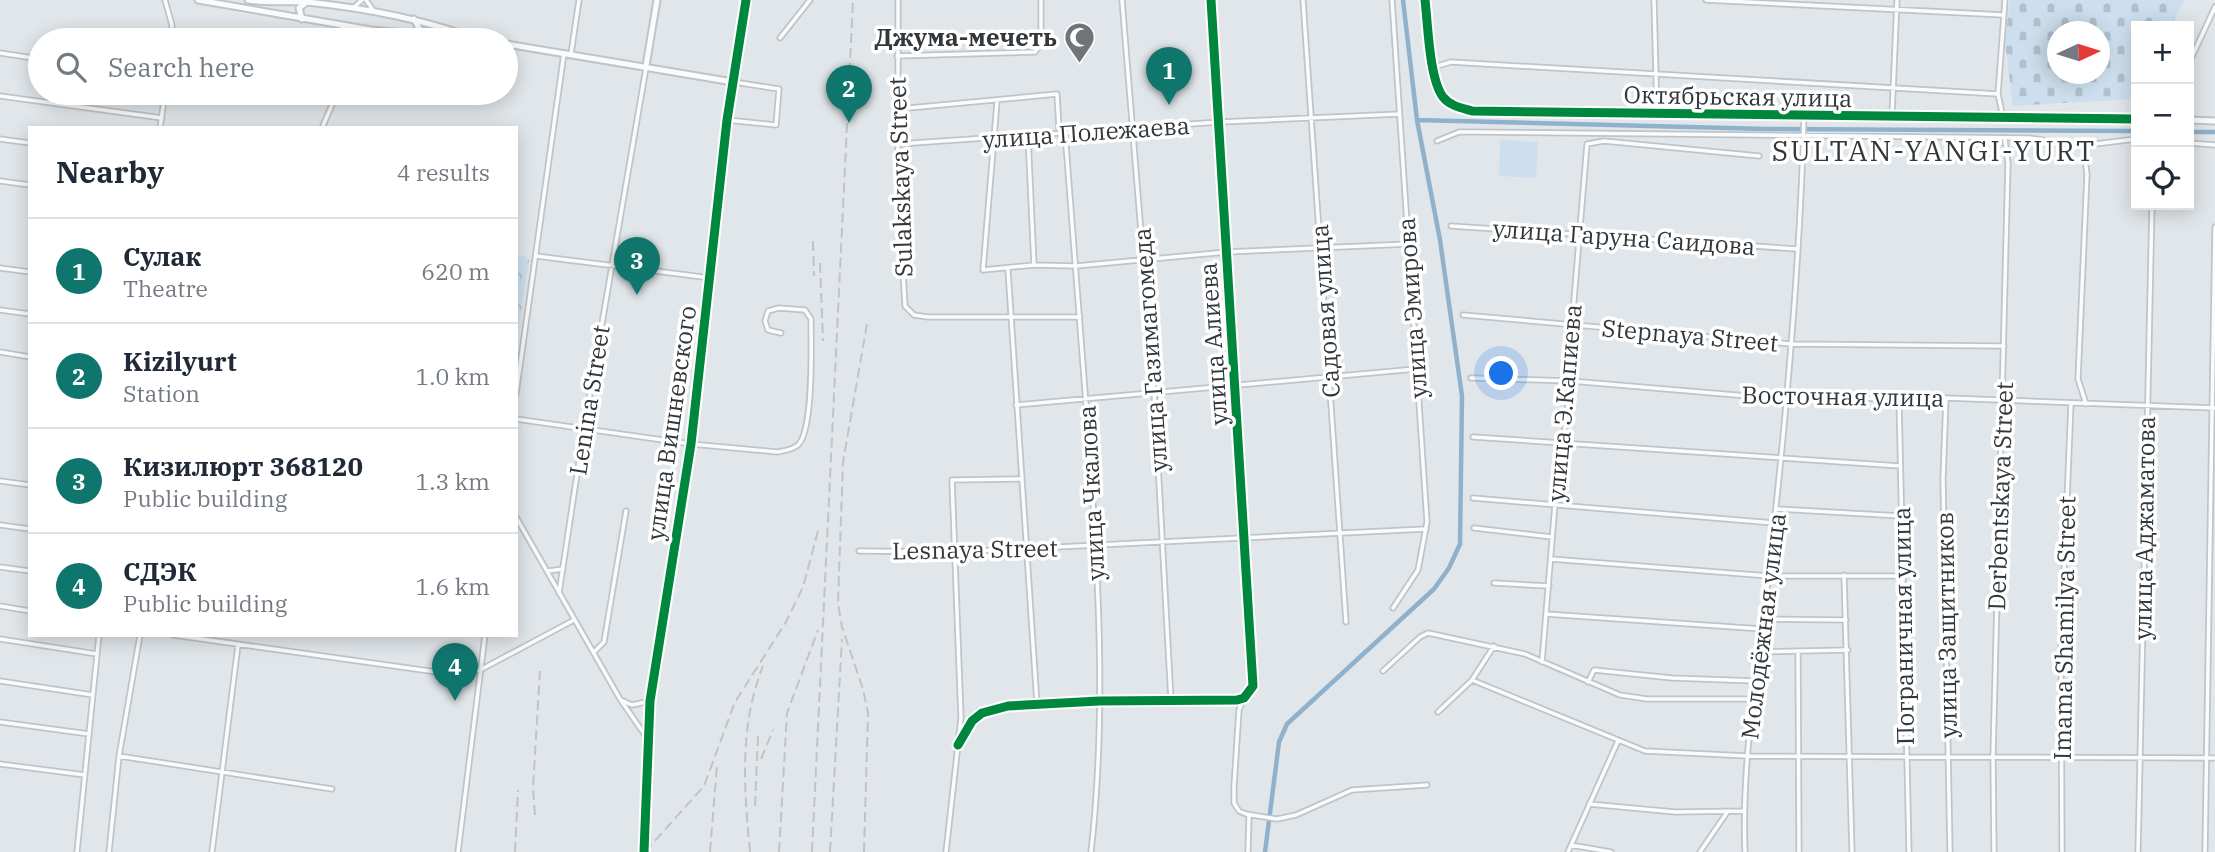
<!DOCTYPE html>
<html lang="en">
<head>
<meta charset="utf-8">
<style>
	:root { --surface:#fff; --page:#f2f2f3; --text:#1f2937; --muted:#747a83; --line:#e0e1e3; --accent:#0f766e }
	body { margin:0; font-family:"IBM Plex Serif",serif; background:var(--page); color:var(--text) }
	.controls { position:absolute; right:21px; top:21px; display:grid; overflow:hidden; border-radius:0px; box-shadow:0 4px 18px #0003 }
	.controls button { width:63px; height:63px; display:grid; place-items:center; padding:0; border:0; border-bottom:2px solid var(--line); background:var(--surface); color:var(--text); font:35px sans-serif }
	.compass { position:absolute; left:2047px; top:21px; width:63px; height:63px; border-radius:50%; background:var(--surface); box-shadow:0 4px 18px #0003; rotate:86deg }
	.you { position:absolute; left:1502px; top:374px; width:24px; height:24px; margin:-18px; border:5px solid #fff; border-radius:50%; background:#1a73e8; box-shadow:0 0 0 10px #1a73e833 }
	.badge { display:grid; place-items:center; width:46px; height:46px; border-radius:50%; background:var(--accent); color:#fff; font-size:23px; font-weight:700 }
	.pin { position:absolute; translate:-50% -58px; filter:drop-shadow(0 2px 4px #0008) }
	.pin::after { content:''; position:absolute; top:37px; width:24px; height:21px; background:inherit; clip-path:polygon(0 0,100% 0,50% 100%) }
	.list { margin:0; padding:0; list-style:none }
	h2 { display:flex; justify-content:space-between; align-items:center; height:91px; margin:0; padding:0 28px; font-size:30px }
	h2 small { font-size:23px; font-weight:400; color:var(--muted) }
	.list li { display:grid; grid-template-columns:46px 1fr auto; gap:21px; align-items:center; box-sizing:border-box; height:105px; padding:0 28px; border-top:2px solid var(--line) }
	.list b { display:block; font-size:26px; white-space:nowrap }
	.list p { margin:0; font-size:23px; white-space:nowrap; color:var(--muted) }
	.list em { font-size:23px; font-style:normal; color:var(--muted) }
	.icon { flex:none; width:38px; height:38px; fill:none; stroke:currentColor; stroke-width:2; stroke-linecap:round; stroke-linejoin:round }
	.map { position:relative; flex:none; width:2215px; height:852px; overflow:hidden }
	.search { position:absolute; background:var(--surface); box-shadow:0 4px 18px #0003; left:28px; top:28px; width:490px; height:77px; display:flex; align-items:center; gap:18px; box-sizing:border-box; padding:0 24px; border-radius:38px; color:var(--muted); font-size:26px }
	.panel { position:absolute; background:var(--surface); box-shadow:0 4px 18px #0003; left:28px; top:126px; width:490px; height:511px; border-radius:0px }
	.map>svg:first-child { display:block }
</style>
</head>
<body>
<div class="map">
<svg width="2215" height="852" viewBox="0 0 2215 852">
	<defs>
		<pattern id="cemetery-stones" width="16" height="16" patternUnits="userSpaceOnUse" patternTransform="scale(1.75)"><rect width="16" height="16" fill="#cddfee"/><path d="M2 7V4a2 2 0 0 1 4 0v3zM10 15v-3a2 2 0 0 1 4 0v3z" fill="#b0c0cd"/></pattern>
		<pattern id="park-crowns" width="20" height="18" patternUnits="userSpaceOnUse" patternTransform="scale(1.75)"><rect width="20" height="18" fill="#cddfee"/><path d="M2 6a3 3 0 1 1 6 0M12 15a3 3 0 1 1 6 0" fill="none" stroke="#b0c0cd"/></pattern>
	</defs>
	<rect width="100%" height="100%" fill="#e1e6ea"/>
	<path fill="url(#cemetery-stones)" fill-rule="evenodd" d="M2010 0H2184L2171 26H2136V89L2131 99 2013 106 2005 42ZM2058 32H2100V74H2058Z"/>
	<path fill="url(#park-crowns)" d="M516 256H525L529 260 516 343Z"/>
	<path fill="#cddfee" d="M1500 140 1538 142 1536 178 1499 176Z"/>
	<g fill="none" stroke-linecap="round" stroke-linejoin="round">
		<path stroke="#8fb1cb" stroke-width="4.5" d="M1417 120 1766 129 2136 131
			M2189 132H2215
			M1265 852 1279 742 1287 724 1434 589 1449 568 1460 544 1462 396 1440 240 1417 120 1403 0"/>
		<defs>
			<path id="street" d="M165 0 172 25 171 40
				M366 0 373 10
				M898 0V188L905 306 914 315 928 317H1080
				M1122 0 1154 391 1171 700
				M1303 0 1346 622
				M1392 0 1427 522 1418 570 1393 608
				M1654 0 1657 114
				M1706 0 2004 15
				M353 8 362 0
				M341 26 350 32 354 40
				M780 38 810 0
				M362 40 369 31
				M0 53 40 59
				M571 54 579 0
				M897 56 1035 52 1041 44V0
				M2189 63 2215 7
				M1434 67 1451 62 1998 94
				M0 96 162 118
				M997 102 983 270 1034 265 1028 136
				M898 109 1057 94 1059 129 1065 134C1074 241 1082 348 1090 456 1099 587 1106 721 1091 852
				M1892 115 1897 0
				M2003 117 1998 94 2005 0
				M727 120 776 125 779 89 734 82
				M160 128 165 93
				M322 128 337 93
				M0 139 30 143
				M1437 141 1459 132H1473L2030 138 2079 146 2136 139
				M2189 143 2215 145
				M899 144 1220 122 1399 114
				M2083 145 2087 174 2078 379 2086 404
				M0 181 30 185
				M1451 226 1797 249
				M536 256 711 278
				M1034 265 1076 266 1227 252 1409 244
				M0 268 30 272
				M1008 270 1037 704
				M0 310 30 314
				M1463 315 1791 344 2004 346
				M0 352 30 357
				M1471 378 1571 381 1784 399 1946 398 2215 408
				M516 394 564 53
				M1946 398 1943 479 1950 852
				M1899 399 1909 852
				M1016 405 1416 369
				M516 419 691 444 777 452C784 451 792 450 798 445 814 430 811 342 811 319L805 310 779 308 768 311 765 321 768 330 781 333
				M1473 437 1900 466
				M0 481 30 485
				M1473 498 1774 523
				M1777 509 1901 516
				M516 517 620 699 647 738
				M0 525 30 529
				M1474 528 1552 537
				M859 551 953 552 1426 529
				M1551 559 1769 576H1902
				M0 567 30 571
				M548 571 563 569
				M1844 575 1852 852
				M1494 583 1549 586
				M559 593 584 428 646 68
				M0 606 30 611
				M1546 614 1762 629
				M1765 619 1846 620
				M173 635 451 674 482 669 574 620
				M0 639 97 654
				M1798 651 1799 852
				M594 652 604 642 626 511
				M1759 652 1848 650
				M1542 662 1555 504 1571 381 1572 324 1587 144 1604 141 1759 156
				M1383 671 1420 637 1428 633 1525 654 1620 695 1647 699H1754
				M1472 680 1645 751 1748 756 2215 758
				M0 681 93 695
				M1588 682 1594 670 1672 678 1756 681
				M1244 698 1239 710 1234 786V803L1239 811 1246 814 1277 819 1296 815 1352 790 1427 785
				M623 701 632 705 650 701
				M1438 712 1472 680 1494 646
				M0 722 89 734
				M958 745 972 721 982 713 1008 706 1099 701 1237 700 1244 698 1253 686 1211 0
				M119 756 332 789
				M0 764 85 775
				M1589 804 1675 812 1743 811
				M1571 845 1611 852
				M77 852 99 635
				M109 852 119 756 140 635
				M212 852 238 645
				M458 852 485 635
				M644 852 650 701 691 444 727 120 746 0
				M946 852 961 718 952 480 1022 479
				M1248 852 1249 815
				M1568 852 1618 741
				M1700 852 1728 811
				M1745 852C1741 758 1759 664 1769 571 1786 420 1800 267 1804 115
				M1994 852 1993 756 2008 163 2005 140
				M2062 852 2061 645 2071 403
				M2138 852 2152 205
				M2205 852 2215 227"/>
			<path id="secondary" d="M198 0 371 30 485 40
				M248 0C268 3 287 1 307 2 364 8 418 18 471 37
				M1425 0C1428 24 1429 78 1443 97 1450 106 1462 108 1472 111L2136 119
				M302 19 299 8 307 2
				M412 34 419 28 414 19
				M506 44 733 82
				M646 66 657 0
				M2189 120 2215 121"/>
		</defs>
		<use href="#street" stroke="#c0c4c7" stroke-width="7"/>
		<use href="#secondary" stroke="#c0c4c7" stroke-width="9"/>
		<use href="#street" stroke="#fafbfc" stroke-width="3.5"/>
		<use href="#secondary" stroke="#fafbfc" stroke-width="5"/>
		<path stroke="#c2c3c5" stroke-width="2" stroke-dasharray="10 5" stroke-linecap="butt" d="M813 241 814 276
			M820 263 823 341
			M761 759 773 730
			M755 806 758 736
			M535 815 533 788 540 671
			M515 852 518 790
			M645 852 704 786 735 702 786 622 803 587 819 527
			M710 852 717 765
			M750 852C744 789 739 726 763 666
			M779 852 787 713 818 630
			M812 852 853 0
			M830 852 842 639
			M864 852 868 713 863 689 842 627 838 603 843 462 867 324"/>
		<defs>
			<path id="cycleway" d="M1425 0C1428 24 1429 78 1443 97 1450 106 1462 108 1472 111L2136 119
				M958 745 972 721 982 713 1008 706 1099 701 1237 700 1244 698 1253 686 1211 0
				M644 852 650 701 691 444 727 120 746 0"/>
		</defs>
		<use href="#cycleway" stroke="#fff" stroke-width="13"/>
		<use href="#cycleway" stroke="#00873e" stroke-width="9"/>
	</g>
	<defs>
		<symbol id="mosque-pin" viewBox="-11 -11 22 30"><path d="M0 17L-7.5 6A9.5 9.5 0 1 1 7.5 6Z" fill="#707478" stroke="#fff"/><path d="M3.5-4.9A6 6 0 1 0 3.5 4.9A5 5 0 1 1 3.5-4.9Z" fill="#fff"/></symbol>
	</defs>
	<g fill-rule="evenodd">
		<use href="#mosque-pin" x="1062" y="20" width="35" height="47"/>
	</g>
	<g text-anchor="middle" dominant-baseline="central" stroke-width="7" stroke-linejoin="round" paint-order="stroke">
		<g font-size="24" font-weight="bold" fill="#33373a" stroke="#fff" text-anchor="end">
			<text x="1057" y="37">Джума-мечеть</text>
		</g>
		<g font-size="24" fill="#33373a" stroke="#fff">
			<text transform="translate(1738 96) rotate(1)">Октябрьская улица</text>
			<text transform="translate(1086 132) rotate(-4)">улица Полежаева</text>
			<text transform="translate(900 177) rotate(-92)">Sulakskaya Street</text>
			<text transform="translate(1624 237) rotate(4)">улица Гаруна Саидова</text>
			<text transform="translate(1412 308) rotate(-94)">улица Эмирова</text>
			<text transform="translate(1325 311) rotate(-94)">Садовая улица</text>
			<text transform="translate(1690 335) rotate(5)">Stepnaya Street</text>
			<text transform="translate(1213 344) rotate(-94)">улица Алиева</text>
			<text transform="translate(1150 350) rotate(-94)">улица Газимагомеда</text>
			<text transform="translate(1843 396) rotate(1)">Восточная улица</text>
			<text transform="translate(589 400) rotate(-81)">Lenina Street</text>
			<text transform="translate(1564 403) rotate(-85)">улица Э.Капиева</text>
			<text transform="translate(671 423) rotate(-82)">улица Вишневского</text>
			<text transform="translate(1091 493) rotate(-93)">улица Чкалова</text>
			<text transform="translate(2000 496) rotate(-88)">Derbentskaya Street</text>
			<text transform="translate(2144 528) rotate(-89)">улица Аджаматова</text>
			<text transform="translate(975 549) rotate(-1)">Lesnaya Street</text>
			<text transform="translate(1946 625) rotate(-91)">улица Защитников</text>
			<text transform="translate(1763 626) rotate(-83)">Молодёжная улица</text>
			<text transform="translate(1903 626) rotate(-91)">Пограничная улица</text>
			<text transform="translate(2064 628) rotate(-89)">Imama Shamilya Street</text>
		</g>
		<g font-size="28" letter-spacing="2" fill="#33373a" stroke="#fff">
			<text x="1934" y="150">SULTAN-YANGI-YURT</text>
		</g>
	</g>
</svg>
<div class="controls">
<button>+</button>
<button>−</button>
<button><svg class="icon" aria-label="locate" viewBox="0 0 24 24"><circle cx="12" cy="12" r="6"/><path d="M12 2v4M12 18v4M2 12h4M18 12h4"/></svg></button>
</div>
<svg class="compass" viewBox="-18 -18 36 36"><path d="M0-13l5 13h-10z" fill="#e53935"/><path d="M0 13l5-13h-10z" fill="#747a83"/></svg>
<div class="you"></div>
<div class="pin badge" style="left:1169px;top:105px">1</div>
<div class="pin badge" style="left:849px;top:123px">2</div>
<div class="pin badge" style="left:637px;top:295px">3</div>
<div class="pin badge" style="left:455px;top:701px">4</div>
<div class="search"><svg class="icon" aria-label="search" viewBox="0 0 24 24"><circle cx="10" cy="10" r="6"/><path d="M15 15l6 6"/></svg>Search here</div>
<section class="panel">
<h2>Nearby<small>4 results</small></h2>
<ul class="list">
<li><span class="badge">1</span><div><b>Сулак</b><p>Theatre</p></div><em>620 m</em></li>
<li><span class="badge">2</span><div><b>Kizilyurt</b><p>Station</p></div><em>1.0 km</em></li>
<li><span class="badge">3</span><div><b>Кизилюрт 368120</b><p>Public building</p></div><em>1.3 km</em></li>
<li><span class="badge">4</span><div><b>СДЭК</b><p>Public building</p></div><em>1.6 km</em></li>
</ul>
</section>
</div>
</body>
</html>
